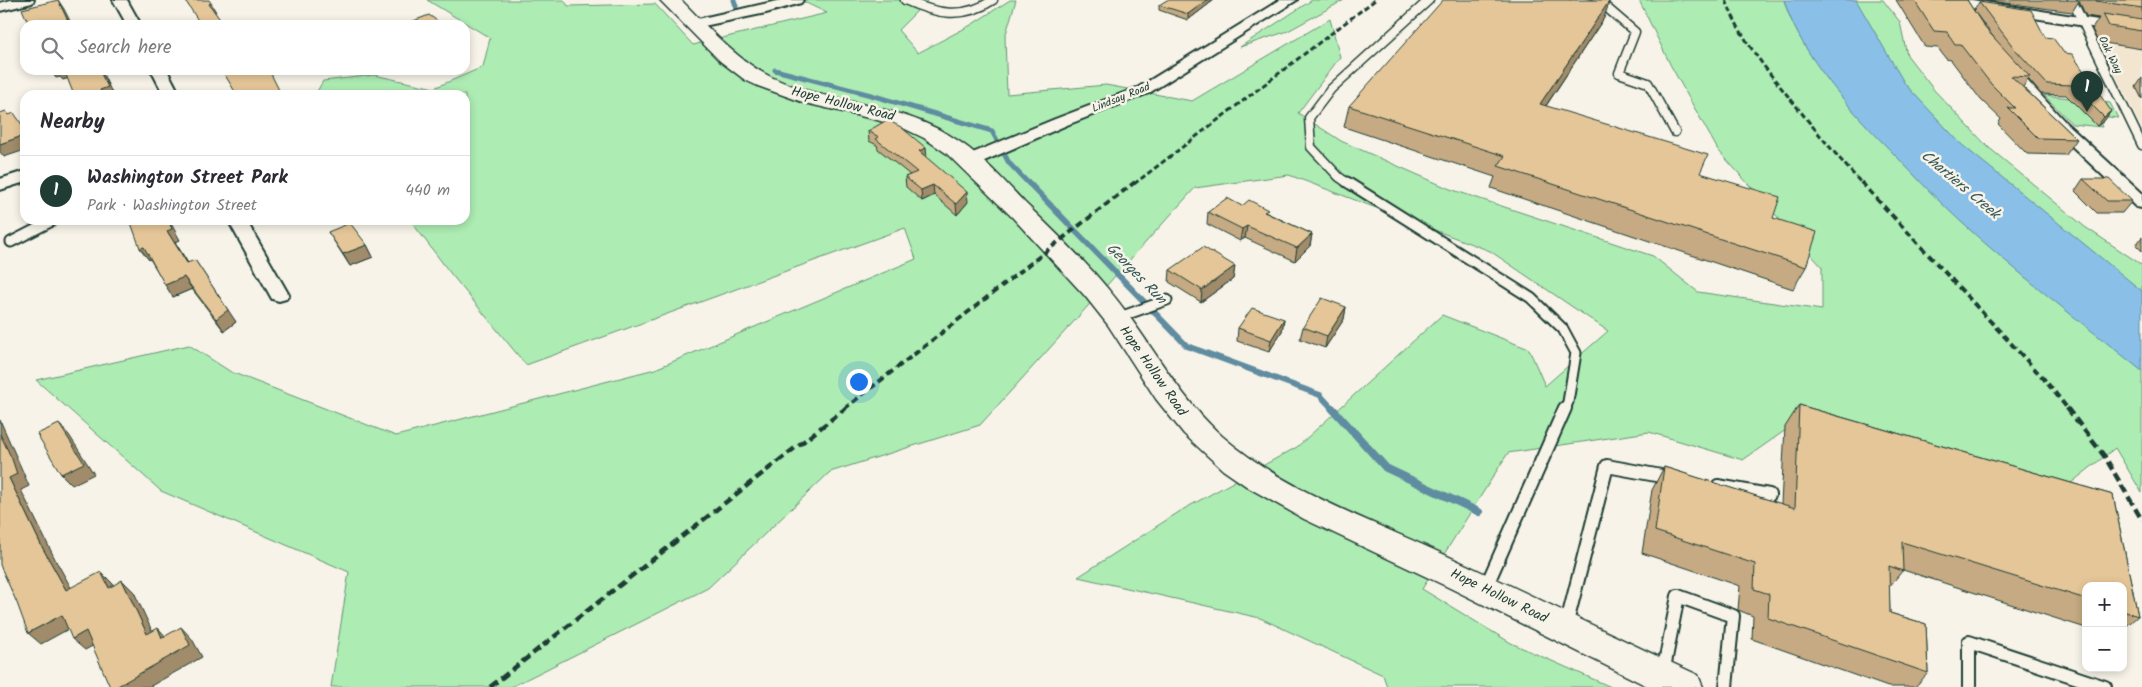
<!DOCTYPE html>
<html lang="en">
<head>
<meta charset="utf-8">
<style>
	:root { --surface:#fff; --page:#f2f2f3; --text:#2b2b33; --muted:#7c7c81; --line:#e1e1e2; --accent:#1f3d34 }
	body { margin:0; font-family:Kalam,sans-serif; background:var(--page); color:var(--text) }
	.controls { position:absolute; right:15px; bottom:15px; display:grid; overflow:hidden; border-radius:10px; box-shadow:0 2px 8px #0003 }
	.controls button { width:45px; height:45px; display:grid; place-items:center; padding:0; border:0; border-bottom:1px solid var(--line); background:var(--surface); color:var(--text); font:25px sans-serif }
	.you { position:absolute; left:858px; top:381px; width:18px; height:18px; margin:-12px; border:4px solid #fff; border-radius:50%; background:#1a73e8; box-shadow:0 0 0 8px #1a73e833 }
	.badge { display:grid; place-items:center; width:32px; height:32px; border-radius:50%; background:var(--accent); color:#fff; font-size:16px; font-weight:700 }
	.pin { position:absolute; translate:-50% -41px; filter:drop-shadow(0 1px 2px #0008) }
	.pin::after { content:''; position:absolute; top:26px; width:18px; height:15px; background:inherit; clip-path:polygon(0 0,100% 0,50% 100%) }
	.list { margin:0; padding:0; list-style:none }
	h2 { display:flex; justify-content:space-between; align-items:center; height:65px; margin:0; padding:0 20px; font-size:21px }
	h2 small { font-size:16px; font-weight:400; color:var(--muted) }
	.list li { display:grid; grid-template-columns:32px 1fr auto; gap:15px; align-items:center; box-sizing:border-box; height:70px; padding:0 20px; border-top:1px solid var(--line) }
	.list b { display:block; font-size:19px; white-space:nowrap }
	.list p { margin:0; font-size:16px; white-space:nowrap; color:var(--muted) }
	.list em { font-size:16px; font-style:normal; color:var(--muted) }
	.icon { flex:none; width:28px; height:28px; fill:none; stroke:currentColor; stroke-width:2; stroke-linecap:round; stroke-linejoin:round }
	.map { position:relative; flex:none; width:2142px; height:687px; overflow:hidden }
	.search { position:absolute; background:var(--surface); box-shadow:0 2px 8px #0003; left:20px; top:20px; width:450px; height:55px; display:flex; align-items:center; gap:12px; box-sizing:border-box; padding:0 18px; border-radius:15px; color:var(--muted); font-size:19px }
	.panel { position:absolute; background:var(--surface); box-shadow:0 2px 8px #0003; left:20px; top:90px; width:450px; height:135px; border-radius:15px }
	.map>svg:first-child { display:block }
</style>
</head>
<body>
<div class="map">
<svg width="2142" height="687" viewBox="0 0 2142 687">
	<rect width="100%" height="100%" fill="#f7f3e8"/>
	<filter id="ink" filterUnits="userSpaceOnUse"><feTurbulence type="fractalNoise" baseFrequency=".02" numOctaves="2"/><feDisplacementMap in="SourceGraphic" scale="10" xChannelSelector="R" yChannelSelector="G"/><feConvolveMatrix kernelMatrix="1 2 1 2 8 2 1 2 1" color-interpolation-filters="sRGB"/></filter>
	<g filter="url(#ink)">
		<path fill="#f2e6d0" d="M2079 0H2142V129Z"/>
		<path fill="#adecb3" stroke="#669474" d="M427 0H564L568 6 655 4 693 45 827 13 800 0H928L898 30 918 53 971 25 1010 0H1016L1005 37 1007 94 1106 85 1192 101 1330 19 1340 57 1298 113 1341 141 1450 189 1653 256 1698 292 1822 310V267L1718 150 1671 66 1639 0H1784C1795 39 1824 72 1848 104L2142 371V493L2115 448 2061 491 1800 420 1743 460 1649 432 1508 453 1422 589 1511 643 1611 687H1387L1383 675 1260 618 1078 577 1182 510 1297 447 1442 315 1529 349 1545 386 1608 331 1490 251 1289 175 1195 188 980 425 830 472 708 588 511 687H331L349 572 161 491 36 380 189 345 231 372 396 436 655 369 916 259 905 228 526 365 451 274 410 220H465V95H315L323 81 374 75 434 88 483 67 490 38Z
			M1312 0H1344L1288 31 1240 47Z
			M1845 0H1883L1900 22 1907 55 1934 90 1987 146 2085 227 2142 265V303L1938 135Z
			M2044 95 2110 103 2118 118 2097 116 2102 127 2072 124Z"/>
		<path fill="#8ac0e8" stroke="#5f8ca0" d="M1784 0H1856L1905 84 1961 144 2142 291V371C2081 322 2018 274 1960 221 1938 201 1917 178 1896 156 1856 116 1800 56 1784 0Z"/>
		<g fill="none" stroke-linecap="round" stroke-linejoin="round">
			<path stroke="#5f8ca0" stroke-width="5" d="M734 0 736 6
				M775 70 871 95 992 131 1009 163 1029 184"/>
			<path stroke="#5f8ca0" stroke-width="6" d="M1028 182 1187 346 1320 395 1333 409"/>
			<path stroke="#5f8ca0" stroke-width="8" d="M1332 408 1386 468 1479 512"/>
			<defs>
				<path id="service-far2" d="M905 0C936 14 963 20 993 0
					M1575 0 1607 8 1635 32 1619 73 1648 83 1675 132
					M2072 0 2142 145
					M1349 184 1339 177 1311 147 1309 118 1331 89 1429 0"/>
				<path id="service-far1" d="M1347 182 1531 298 1563 329 1576 353 1568 402 1565 409
					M11 242 54 220
					M1117 318 1167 300"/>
				<path id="service" d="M1718 486 1769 495
					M1485 589 1565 408
					M1566 626 1607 466 1672 478
					M1663 673 1678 596 1733 616 1726 687
					M1969 687V642L2105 687"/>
				<path id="minor" d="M11 0H34L32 3 0 11V3Z
					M113 0H127L141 25H127Z
					M781 0H803L801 3 766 13 694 28 689 27 687 24 689 21Z
					M1280 0H1297L1149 93 1067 125 975 165H963L961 161 963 157 1055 119 1139 87Z
					M1938 0H1972L2142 27V35L1945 4Z
					M2006 61 2011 63 2067 124 2142 193V208L2136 207 2055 130 2001 69 1998 66 2001 63Z
					M151 70H167L180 95H164Z
					M25 171V182L0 190V179Z
					M228 220H246L289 295 286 299 279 301 272 299Z"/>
				<path id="secondary" d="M660 0H681C708 27 736 60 771 77 832 106 903 102 960 142 984 158 1004 181 1024 202 1060 237 1097 272 1126 312 1157 354 1183 401 1222 436 1286 491 1367 519 1443 554 1528 593 1612 636 1698 675L1703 687H1649L1450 588 1304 519 1249 488 1223 470 1184 434 1156 399 1108 325 1085 296 1013 218 946 153 924 138 901 127 877 120 805 103 758 86 745 80 720 61Z"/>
			</defs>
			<use href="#service-far2" stroke="#1f3d34" stroke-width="11"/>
			<use href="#service-far1" stroke="#1f3d34" stroke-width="13"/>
			<use href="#service" stroke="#1f3d34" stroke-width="16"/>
			<use href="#minor" stroke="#1f3d34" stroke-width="4"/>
			<use href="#secondary" stroke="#1f3d34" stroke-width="3"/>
			<use href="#service-far2" stroke="#f7f3e8" stroke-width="8"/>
			<use href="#service-far1" stroke="#f7f3e8" stroke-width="9"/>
			<use href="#service" stroke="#f7f3e8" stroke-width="12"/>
			<use href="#minor" fill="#f7f3e8" fill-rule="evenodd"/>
			<use href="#secondary" fill="#f7f3e8" fill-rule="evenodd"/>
			<path stroke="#1f3d34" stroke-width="3" stroke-dasharray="5.5 3" stroke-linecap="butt" d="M1726 0C1740 38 1767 71 1793 102 1815 130 1838 157 1862 184
				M1134 184 1375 0"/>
			<path stroke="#1f3d34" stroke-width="4" stroke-dasharray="7 4" stroke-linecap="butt" d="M1861 182 2044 379 2068 409
				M844 409 1135 182"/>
			<path stroke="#1f3d34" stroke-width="4.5" stroke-dasharray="9 4.5" stroke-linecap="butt" d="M2067 408 2105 457 2142 520
				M490 687 846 408"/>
		</g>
		<path fill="#c5aa83" stroke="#1f3d34" d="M1214 0 1188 20 1159 10V5Z
			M1896 0H1967L1985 28 1994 38 1974 11 1979 2 2045 37 2064 53 2111 111 2104 121 2097 126 2066 95 2041 94 2028 79 2023 87 2077 139 2066 155 2027 154 1998 124 2001 119 1981 100 1951 60 1946 59 1938 48 1925 47Z
			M1983 0H2142V49L2098 42 2092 29 2099 18 2086 16 2079 1 2072 12Z
			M1604 18 1546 106 1700 173 1773 218 1806 267 1793 289 1491 188 1495 177 1344 127 1349 106Z
			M2142 78V99L2136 87Z
			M868 131 927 158 968 202 957 215 934 195 922 201 906 187 905 177 910 175 878 149 877 145 869 141Z
			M2083 179 2132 201 2122 213H2097L2075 191Z
			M1242 206 1267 213 1312 234 1310 246 1295 261 1245 238 1240 241 1207 224 1208 212Z
			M328 232 367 245 373 257 350 266Z
			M2142 237V251L2136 245Z
			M180 240 175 242 188 263 236 322 224 331 192 289 173 297 150 259 149 260 140 248Z
			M1235 266 1233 279 1201 302 1169 282 1170 270Z
			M1346 307 1344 319 1325 348 1300 339 1303 327Z
			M1284 319 1282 331 1269 352 1237 341 1238 328Z
			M1799 405 2113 495 2138 616 2123 629V586H2086V628L1903 570 1889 587 1890 613 1926 624 1928 673 1915 687H1888L1752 639 1753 616 1738 610 1740 586 1642 553 1652 490 1664 467 1781 504 1785 427Z"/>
		<path fill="#a08b6a" stroke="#1f3d34" d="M58 0 64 9 72 25H70Z
			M1207 0H1214L1188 20V14Z
			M1610 0 1604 18 1533 125 1540 104Z
			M211 3 216 12 214 13 209 4Z
			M50 70H64L69 78 63 80 60 77 56 78Z
			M99 70 103 74 113 95H103L100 90Z
			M2111 111 2104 121 2097 126 2104 117Z
			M25 135V150L4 157 0 152V144Z
			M926 148 927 158 919 151Z
			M933 185 934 195 922 201 921 190Z
			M967 192 968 202 957 215 956 204Z
			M168 220H169L180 240 175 242 195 275 167 231Z
			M1247 226 1245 238 1240 241 1242 229Z
			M1312 234 1310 246 1295 261 1297 248Z
			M367 245 373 257 350 266 343 254Z
			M144 247 152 258 149 260 140 248Z
			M195 260 236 322 224 331 216 319Z
			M1235 266 1233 279 1201 302 1202 290Z
			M184 277 192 289 173 297 165 285Z
			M1346 307 1344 319 1325 348 1327 336Z
			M1284 319 1282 331 1269 352 1271 340Z
			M0 420 23 472 29 486 21 490 55 559 79 602 66 590 42 547 9 478 0 434Z
			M59 424 69 435 94 474 72 485 61 474Z
			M101 572 113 584 120 600 109 588Z
			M122 580 134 592 159 646 147 634Z
			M62 615 74 626 41 644 28 633Z
			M181 627 192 639 202 657 149 687H116Z
			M158 628 169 640 162 638Z
			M86 631 98 643 85 650 72 639Z"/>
		<path fill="#e5c698" stroke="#1f3d34" d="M58 0 70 25H29L22 9Z
			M185 0H209L211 3 209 4 224 25H201Z
			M1167 0H1207L1188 14 1159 5Z
			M1443 0H1610L1540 104 1708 155 1700 173 1780 197 1773 218 1817 232 1806 267 1498 166 1505 156 1349 106Z
			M1914 0H1967L1985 28 2030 77 2011 76 2077 139 2038 138 2008 108H2015L1991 84 1960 44H1955L1947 32 1934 31Z
			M2096 0H2142V8L2096 1Z
			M1979 2 2031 10 2045 37 2053 38 2064 53 2072 54 2111 111 2104 117 2072 85 2047 84 2014 48Z
			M2103 14 2142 20V31L2109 26Z
			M429 15 443 25H411L408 23Z
			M64 70H99L108 87 100 90 103 95H74Z
			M222 70H263L264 72 269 70 279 90 283 95H237Z
			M6 111 9 115 14 113 25 129 23 130 25 133V135L0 144V113Z
			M887 120 901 127 926 148 919 151 967 192 956 204 933 185 921 190 905 177 917 172 876 139 879 137 868 131Z
			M2083 179H2109L2132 201H2107Z
			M1227 198 1242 206 1249 200 1268 210 1264 212 1312 234 1297 248 1247 226 1242 229 1208 212Z
			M130 220H168L172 229 167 231 187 263 195 260 228 310 216 319 184 277 165 285 144 247 140 248Z
			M350 223 367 245 343 254 328 232Z
			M1203 247 1235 266 1202 290 1170 270Z
			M1322 298 1346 307 1327 336 1303 327Z
			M1252 308 1284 319 1271 340 1238 328Z
			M1799 405 2113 495 2138 616 2123 611V586H2086V599L1902 542 1903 571 1889 566 1890 613 1926 624 1928 673 1768 618 1769 594 1754 589 1755 564 1655 531 1664 467 1795 508Z
			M59 424 84 463 61 474 37 434Z
			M0 434 12 459 17 474 9 478 42 547 66 590 101 572 109 588 122 580 147 634 158 628 162 638 181 627 190 645 116 687H110L86 631 72 639 62 615 28 633 17 603 0 565Z"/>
	</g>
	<g text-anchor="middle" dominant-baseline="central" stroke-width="5" stroke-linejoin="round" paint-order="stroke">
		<g font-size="11" fill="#1f3d34" stroke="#f7f3e8">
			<text transform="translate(2110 55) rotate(64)">Oak Way</text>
			<text transform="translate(1121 98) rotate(-22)">Lindsay Road</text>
		</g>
		<g font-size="14" fill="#1f3d34" stroke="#f7f3e8">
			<text transform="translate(843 104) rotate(14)">Hope Hollow Road</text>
			<text transform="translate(1153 371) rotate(55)">Hope Hollow Road</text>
			<text transform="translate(1499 596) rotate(26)">Hope Hollow Road</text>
		</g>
		<g font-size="15" font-style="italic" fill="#345758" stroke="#f7f3e8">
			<text transform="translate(1960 185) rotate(40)">Chartiers Creek</text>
			<text transform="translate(1136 274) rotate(46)">Georges Run</text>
		</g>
	</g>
</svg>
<div class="controls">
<button>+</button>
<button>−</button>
</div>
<div class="you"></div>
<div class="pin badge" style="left:2087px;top:112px">1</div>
<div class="search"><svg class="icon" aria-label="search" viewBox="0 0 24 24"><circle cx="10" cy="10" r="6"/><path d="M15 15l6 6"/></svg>Search here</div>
<section class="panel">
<h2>Nearby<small></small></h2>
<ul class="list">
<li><span class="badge">1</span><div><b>Washington Street Park</b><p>Park · Washington Street</p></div><em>440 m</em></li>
</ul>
</section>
</div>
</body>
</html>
